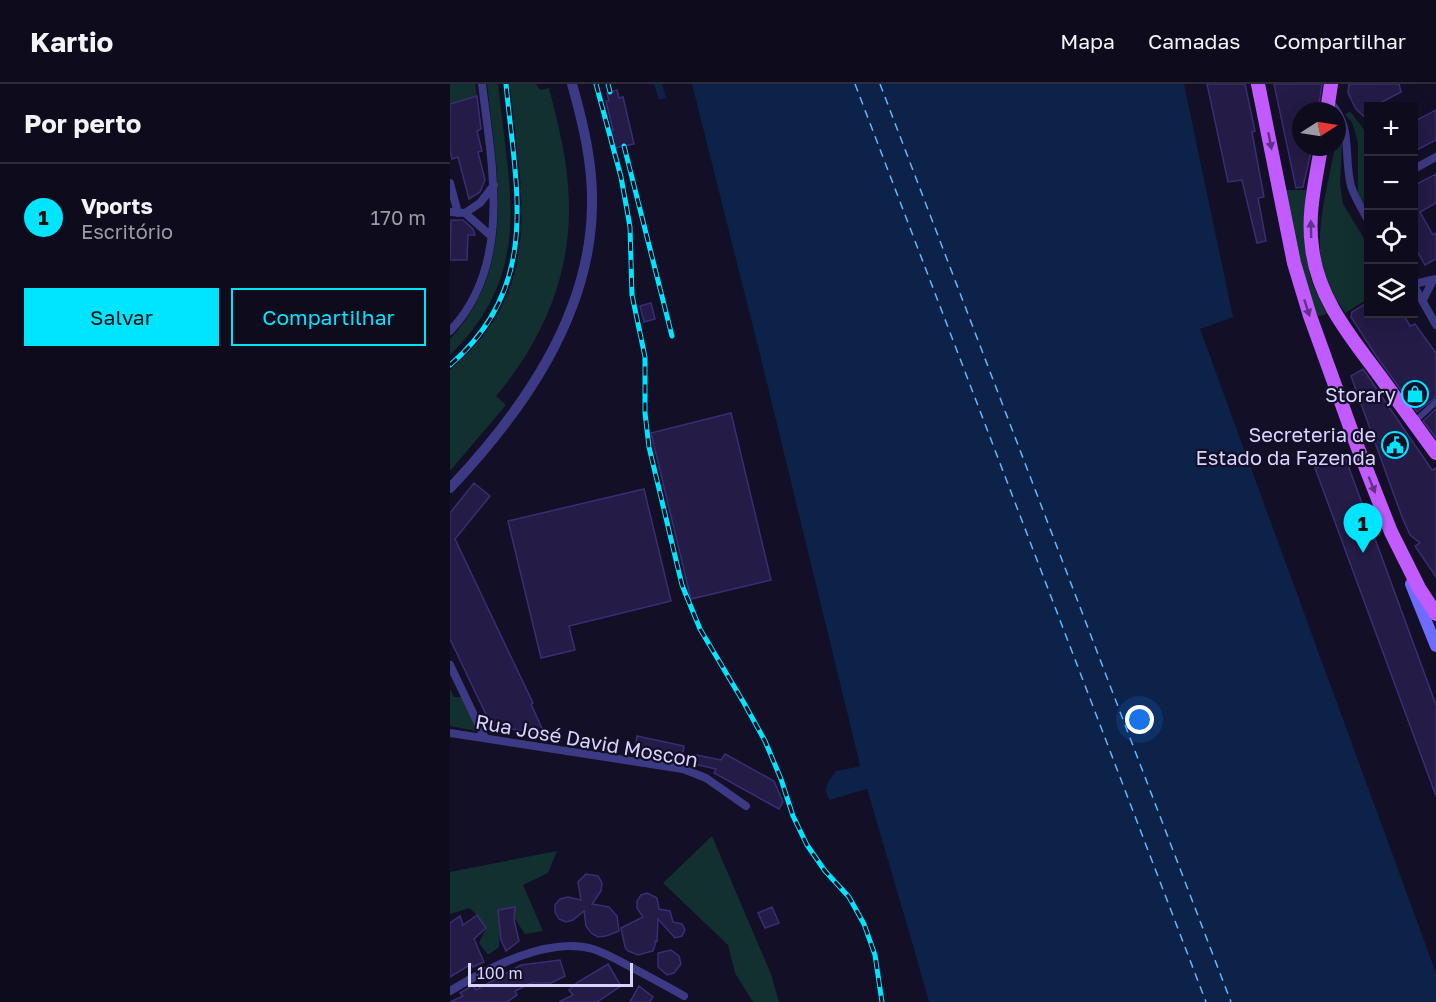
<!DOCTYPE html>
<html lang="pt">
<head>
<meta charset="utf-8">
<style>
	:root { --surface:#0e0b1c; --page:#1c1929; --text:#f1f3f6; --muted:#9b9ba3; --line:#2e2b3b; --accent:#00e5ff }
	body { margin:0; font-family:"Golos Text",sans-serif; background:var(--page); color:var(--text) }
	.controls { position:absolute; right:18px; top:18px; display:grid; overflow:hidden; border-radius:0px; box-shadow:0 6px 24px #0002 }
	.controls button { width:54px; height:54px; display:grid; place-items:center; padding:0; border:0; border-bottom:2px solid var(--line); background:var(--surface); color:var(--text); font:30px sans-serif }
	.compass { position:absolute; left:842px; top:18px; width:54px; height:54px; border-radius:50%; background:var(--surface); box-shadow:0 6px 24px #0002; rotate:78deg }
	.scale { position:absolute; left:18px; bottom:15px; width:165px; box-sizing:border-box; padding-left:6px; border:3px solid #d9d4ff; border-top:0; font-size:16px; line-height:21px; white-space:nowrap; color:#d9d4ff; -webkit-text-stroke:4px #130f26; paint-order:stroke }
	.you { position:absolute; left:690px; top:636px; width:21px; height:21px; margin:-15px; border:4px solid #fff; border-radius:50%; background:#1a73e8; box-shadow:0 0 0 9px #1a73e833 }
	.badge { display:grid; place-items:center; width:39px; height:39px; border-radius:50%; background:var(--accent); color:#111; font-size:20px; font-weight:700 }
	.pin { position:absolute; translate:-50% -50px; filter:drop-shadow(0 2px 3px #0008) }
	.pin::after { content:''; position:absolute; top:32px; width:21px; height:18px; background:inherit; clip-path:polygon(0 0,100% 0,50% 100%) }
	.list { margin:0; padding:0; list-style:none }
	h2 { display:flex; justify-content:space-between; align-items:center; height:78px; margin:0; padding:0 24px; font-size:26px }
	h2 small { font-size:20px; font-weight:400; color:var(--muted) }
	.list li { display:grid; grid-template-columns:39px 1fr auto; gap:18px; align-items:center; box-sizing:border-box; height:108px; padding:0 24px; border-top:2px solid var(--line) }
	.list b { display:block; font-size:22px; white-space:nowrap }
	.list p { margin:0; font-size:20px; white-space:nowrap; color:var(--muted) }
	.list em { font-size:20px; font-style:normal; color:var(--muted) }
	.actions { display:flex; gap:12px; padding:18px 24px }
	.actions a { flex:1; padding:14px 0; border:2px solid var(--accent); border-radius:0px; text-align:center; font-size:21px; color:var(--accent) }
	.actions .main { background:var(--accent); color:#111 }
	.icon { flex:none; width:33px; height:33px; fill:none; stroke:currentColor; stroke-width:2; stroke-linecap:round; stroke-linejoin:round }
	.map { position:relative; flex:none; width:986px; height:918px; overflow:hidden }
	header { display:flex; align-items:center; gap:36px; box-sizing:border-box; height:84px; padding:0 30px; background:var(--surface); border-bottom:2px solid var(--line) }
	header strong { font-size:28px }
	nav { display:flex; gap:33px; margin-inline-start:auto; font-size:21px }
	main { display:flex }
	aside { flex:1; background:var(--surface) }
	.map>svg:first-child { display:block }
</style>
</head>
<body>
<header>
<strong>Kartio</strong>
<nav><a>Mapa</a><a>Camadas</a><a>Compartilhar</a></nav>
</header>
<main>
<aside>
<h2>Por perto<small></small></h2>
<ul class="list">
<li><span class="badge">1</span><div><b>Vports</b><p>Escritório</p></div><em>170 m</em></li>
</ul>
<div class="actions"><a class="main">Salvar</a><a>Compartilhar</a></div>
</aside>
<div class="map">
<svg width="986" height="918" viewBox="0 0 986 918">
	<rect width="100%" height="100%" fill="#130f26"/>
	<path fill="#12302f" d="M0 0H25L27 12 0 20Z
		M37 0H48C59 106 85 188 0 271V255C68 182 47 89 37 0Z
		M60 0H86L90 6 99 4C107 36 116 69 118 102 125 181 96 253 46 312L56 321 0 387V286C97 204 71 111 60 0Z
		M900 27 918 51V127L908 110V59L902 38 895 31Z
		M889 46 892 59 890 101 893 120 918 161V215L895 229C886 215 874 197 871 179 866 140 878 101 885 63H887Z
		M835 106H856C854 136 853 166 861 195 865 207 872 219 877 230L864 233 856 205Z
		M0 605 4 613H13L27 643 26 647 0 642Z
		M262 752 321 890 329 918H303L285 889 278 861 213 799Z
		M107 767 98 789 73 801 93 847 75 850 65 835V825L50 844 49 863 38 871 29 859 36 844 27 831 19 824 0 830V788Z"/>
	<path fill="#0c2248" d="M204 0H734L783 233 750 245 986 889V918H479L417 705 380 716C371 705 379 697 386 687L410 682 308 263 243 7 209 16Z"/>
	<path fill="#130f26" d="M212 0H242L308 263 410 682 381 688 385 685 406 680 305 264 241 10 208 19 206 17 216 14Z
		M417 705 462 858 479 918H476L415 708 381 718 380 716Z"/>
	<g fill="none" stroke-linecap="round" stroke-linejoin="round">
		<path stroke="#62b6ff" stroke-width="1.5" stroke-dasharray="8 6" stroke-linecap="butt" d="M405 0 756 918
			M430 0 781 918"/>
	</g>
	<path fill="#241b47" stroke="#3b2d73" stroke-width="1.5" d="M757 0H795L805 47 802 48 814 113 808 114 816 157 807 159 792 96 778 98Z
		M824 0H872L868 27H851V63H862L853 103 846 104Z
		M899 0H949L951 8 928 20 930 22H918V36L906 25 898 9Z
		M167 6 169 14 173 13 184 60 165 64 161 47 163 46 156 17H159L157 9Z
		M27 12 31 45 27 47 32 67 28 68 35 96 30 108 19 115 8 73 2 75 0 66V20Z
		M986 26V56L963 68V38Z
		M986 90V119L970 128 983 151 986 149V175L975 181 963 160V102Z
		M1 136H13L23 145 25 151H18L17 176H0Z
		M918 218V230H953L960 242 965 240 986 269V313L967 328 927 273 901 233 902 228Z
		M201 219 205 235 194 238 190 222Z
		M913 285 982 386 986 384V493L965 462 970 459 960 451 952 433 901 292Z
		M986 325V354L973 337Z
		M281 329 321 496 241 515 201 349Z
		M895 373 986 621V712L865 384Z
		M24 399 40 412 5 455 83 619 81 620 95 651 41 641 0 555V429Z
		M194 405 221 517 119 542 125 566 91 574 58 437Z
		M187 652 234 662 232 675 199 668 197 673 189 672 190 666 185 665Z
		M275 670 324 697 333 718 329 725 264 689 266 685 244 680 246 671 271 676Z
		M136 790 148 792 152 799 151 807 142 820 159 823 167 832 169 847 156 852 148 853 141 849 136 842 134 827 123 836 116 838 109 835 105 828V821L110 815 118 813 131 816 128 798Z
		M197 809 207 814 209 825 220 827 223 838 232 840 235 846 232 852 225 854 208 835 207 857H204L206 858 203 867 188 871 178 867 175 863 171 844 193 833 187 824V817L191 811Z
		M65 823 64 836 69 857 56 867 51 856 48 826Z
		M322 823 329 839 315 844 308 829Z
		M27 831 36 844 24 855 34 878 23 883 21 880 0 893V839L10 832 13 841Z
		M221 866 229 872 231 880 224 889 217 891 208 883V869Z
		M110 876 115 892 101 899H81L65 907 67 911 57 918H0L13 912 10 909 23 901 26 906 71 881Z
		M158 880 171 902 147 918H109L123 911 119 906 128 898Z
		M189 902 203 913 200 918H180Z"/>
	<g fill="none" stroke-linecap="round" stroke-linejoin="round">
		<path stroke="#3d3a85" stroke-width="6" d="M964 338 986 318"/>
		<path stroke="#3d3a85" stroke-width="8" d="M879 17C904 44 893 70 901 102 905 114 912 125 918 136
			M964 85 986 73
			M0 99 8 129
			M0 128 15 129 41 152
			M15 129 30 119 44 101
			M964 200 986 195
			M964 202 986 241
			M973 216 983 196
			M0 247C63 181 42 82 32 0
			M0 581 35 654
			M0 649 233 685 256 694 296 722
			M0 907C38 884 98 852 143 865 155 869 166 875 177 881 196 891 215 901 234 912"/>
		<path stroke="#3d3a85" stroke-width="10" d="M0 404C72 328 141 231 142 121 143 80 133 39 122 0"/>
		<path stroke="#6f6bff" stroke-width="12" d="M961 500 986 562"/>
		<path stroke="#c25bff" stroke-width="14" d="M808 0 844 179 860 232 904 354 941 448 969 504 986 530
			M877 27 881 0
			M871 63C866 96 857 129 862 163 867 213 900 252 929 291 948 317 967 343 986 369"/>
		<defs>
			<path id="rail" d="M146 0 171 93 177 126 180 143 182 211 195 273V329L199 363 232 501 250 545 294 619 315 657 331 695 343 732 357 761 375 787 399 813 414 840 425 871 432 918
				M158 0 160 8
				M174 62 222 252
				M0 281C92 202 66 106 56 0"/>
		</defs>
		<use href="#rail" stroke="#00e5ff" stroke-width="5"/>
		<use href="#rail" stroke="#130f26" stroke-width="3" stroke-dasharray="9" stroke-linecap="butt"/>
	</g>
	<defs><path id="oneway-solid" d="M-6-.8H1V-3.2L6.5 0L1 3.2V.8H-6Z" transform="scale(1.5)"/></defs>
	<g fill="#623188">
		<use href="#oneway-solid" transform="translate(820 57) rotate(79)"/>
		<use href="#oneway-solid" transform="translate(861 145) rotate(-91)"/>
		<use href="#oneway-solid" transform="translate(857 224) rotate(72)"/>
		<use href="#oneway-solid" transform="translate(922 401) rotate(68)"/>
	</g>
	<defs>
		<symbol id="shop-ring" viewBox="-11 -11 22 22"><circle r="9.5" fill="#130f26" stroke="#00e5ff" stroke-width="1.5"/><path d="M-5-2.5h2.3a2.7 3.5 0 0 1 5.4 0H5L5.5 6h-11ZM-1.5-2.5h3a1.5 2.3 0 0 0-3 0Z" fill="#00e5ff"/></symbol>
		<symbol id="civic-ring" viewBox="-11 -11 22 22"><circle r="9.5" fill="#130f26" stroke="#00e5ff" stroke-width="1.5"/><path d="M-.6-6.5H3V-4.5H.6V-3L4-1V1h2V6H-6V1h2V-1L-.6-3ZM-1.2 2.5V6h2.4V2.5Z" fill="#00e5ff"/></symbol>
	</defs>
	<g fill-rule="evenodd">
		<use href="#shop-ring" x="950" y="295" width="30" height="30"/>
		<use href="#civic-ring" x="930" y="346" width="30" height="30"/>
	</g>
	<g text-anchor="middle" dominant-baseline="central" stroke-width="4.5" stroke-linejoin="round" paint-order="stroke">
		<g font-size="20" fill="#d9d4ff" stroke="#130f26" text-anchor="end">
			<text x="946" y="310">Storary</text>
			<text x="926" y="350">Secreteria de<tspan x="926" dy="23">Estado da Fazenda</tspan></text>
		</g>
		<g font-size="20" fill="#d9d4ff" stroke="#130f26">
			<text transform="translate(137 656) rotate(10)">Rua José David Moscon</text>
		</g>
	</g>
</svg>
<div class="controls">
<button>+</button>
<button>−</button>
<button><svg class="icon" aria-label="locate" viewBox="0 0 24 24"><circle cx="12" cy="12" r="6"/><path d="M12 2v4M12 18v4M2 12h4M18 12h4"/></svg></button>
<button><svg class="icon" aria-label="layers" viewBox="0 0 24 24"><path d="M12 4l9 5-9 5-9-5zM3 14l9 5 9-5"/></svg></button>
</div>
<svg class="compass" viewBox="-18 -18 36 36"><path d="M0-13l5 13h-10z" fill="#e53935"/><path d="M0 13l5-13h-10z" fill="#9b9ba3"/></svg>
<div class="scale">100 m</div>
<div class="you"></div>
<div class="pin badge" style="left:913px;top:469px">1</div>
</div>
</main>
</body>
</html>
